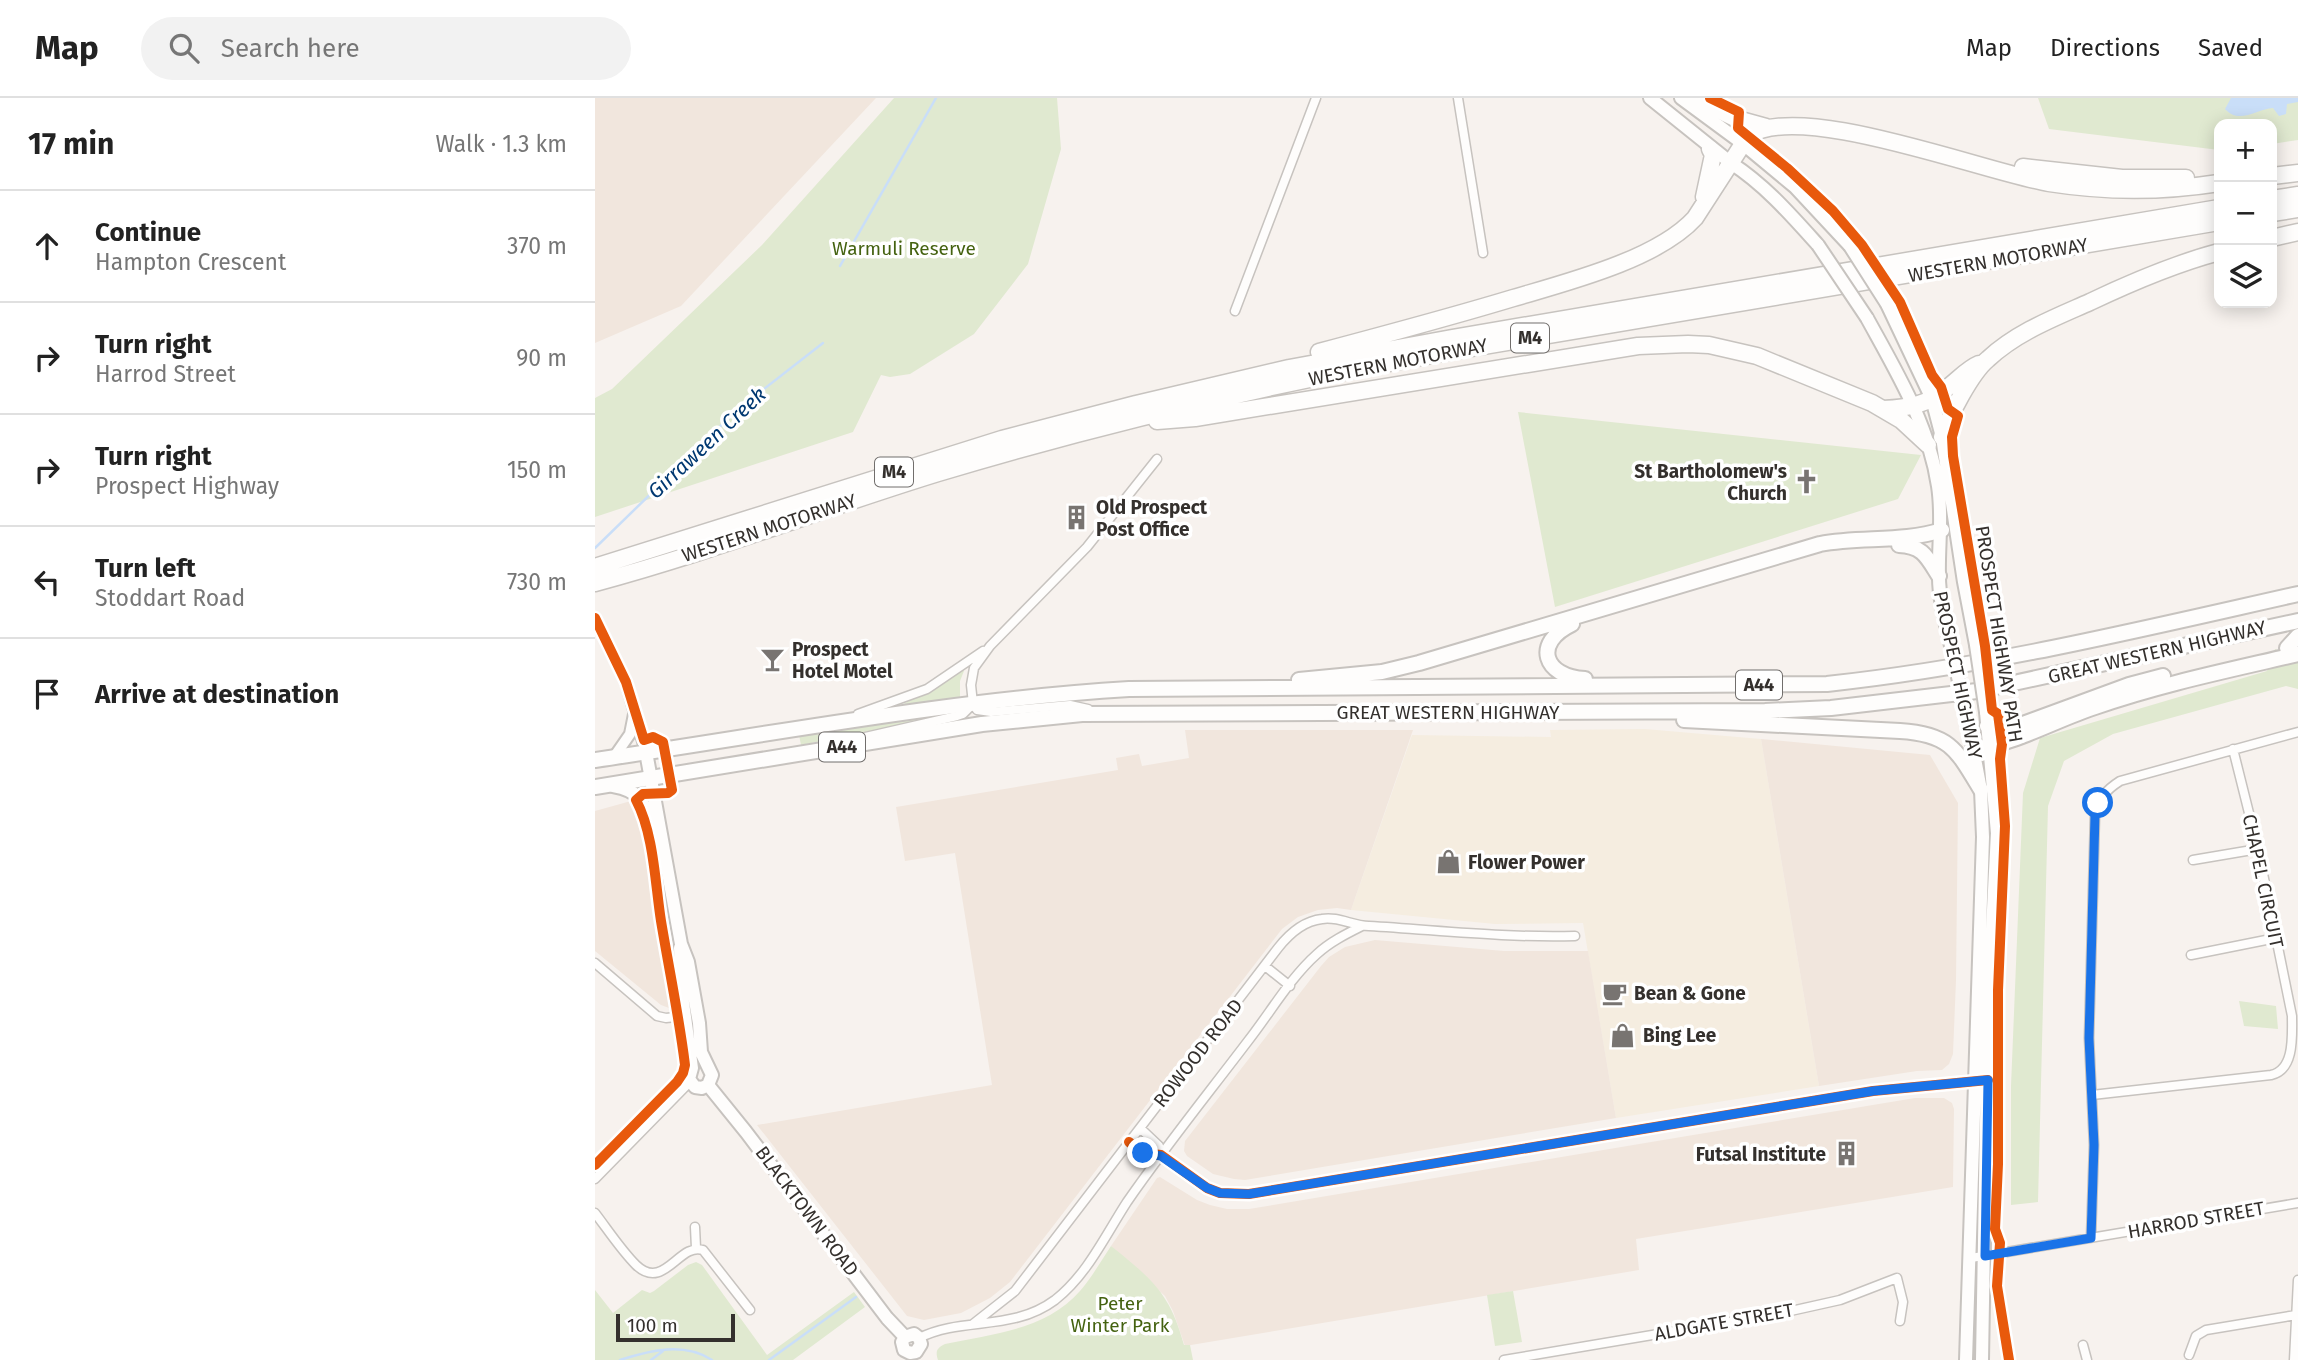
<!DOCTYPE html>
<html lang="en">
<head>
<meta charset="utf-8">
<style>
	:root { --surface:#fff; --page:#f2f2f2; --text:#222; --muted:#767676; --line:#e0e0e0 }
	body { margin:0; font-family:"Fira Sans",sans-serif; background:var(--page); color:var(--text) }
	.controls { position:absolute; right:21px; top:21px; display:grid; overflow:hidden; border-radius:14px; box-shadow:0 4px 18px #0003 }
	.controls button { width:63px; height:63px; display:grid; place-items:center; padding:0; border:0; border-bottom:2px solid var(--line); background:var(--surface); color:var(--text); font:35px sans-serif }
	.scale { position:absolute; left:21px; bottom:18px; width:119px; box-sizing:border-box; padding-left:7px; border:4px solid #34302d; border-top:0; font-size:19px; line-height:24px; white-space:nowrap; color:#34302d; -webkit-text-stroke:5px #fff; paint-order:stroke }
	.stop { position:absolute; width:21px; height:21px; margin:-16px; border:5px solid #1a73e8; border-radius:50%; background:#fff }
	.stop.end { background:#1a73e8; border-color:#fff; box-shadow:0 2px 7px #0008 }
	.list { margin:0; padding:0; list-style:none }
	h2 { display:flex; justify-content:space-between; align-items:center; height:91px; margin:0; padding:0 28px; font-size:30px }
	h2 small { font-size:23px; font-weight:400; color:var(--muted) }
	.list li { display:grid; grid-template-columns:46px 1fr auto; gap:21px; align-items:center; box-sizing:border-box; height:112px; padding:0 28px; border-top:2px solid var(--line) }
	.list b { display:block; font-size:26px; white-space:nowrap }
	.list p { margin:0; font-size:23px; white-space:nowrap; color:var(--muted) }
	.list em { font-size:23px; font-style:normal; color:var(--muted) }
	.icon { flex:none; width:38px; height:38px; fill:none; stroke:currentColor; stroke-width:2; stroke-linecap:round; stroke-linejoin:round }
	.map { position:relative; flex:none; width:1703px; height:1262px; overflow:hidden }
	header { display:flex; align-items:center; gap:42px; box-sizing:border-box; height:98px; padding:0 35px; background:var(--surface); border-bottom:2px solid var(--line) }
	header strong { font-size:33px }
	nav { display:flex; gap:38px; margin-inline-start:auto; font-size:24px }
	.search { width:490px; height:63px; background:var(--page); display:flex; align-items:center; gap:18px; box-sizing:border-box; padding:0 24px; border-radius:38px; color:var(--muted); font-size:26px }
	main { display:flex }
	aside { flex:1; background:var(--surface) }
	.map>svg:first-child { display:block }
</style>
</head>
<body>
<header>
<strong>Map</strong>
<div class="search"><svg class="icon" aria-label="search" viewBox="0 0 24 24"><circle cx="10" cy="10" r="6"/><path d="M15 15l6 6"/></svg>Search here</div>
<nav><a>Map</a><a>Directions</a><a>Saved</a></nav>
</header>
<main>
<aside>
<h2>17 min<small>Walk · 1.3 km</small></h2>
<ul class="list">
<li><svg class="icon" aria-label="ahead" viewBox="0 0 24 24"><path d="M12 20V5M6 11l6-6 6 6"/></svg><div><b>Continue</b><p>Hampton Crescent</p></div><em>370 m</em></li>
<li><svg class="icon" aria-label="right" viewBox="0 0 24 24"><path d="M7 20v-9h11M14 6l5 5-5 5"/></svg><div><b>Turn right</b><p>Harrod Street</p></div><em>90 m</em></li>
<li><svg class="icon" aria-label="right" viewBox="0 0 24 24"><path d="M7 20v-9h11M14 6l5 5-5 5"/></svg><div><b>Turn right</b><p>Prospect Highway</p></div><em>150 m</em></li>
<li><svg class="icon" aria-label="left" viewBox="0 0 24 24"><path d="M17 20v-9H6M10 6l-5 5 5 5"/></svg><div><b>Turn left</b><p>Stoddart Road</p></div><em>730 m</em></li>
<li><svg class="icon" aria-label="arrive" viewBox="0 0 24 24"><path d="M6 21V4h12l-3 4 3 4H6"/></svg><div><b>Arrive at destination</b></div></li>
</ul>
</aside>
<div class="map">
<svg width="1703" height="1262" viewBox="0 0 1703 1262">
	<rect width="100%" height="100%" fill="#f7f2ee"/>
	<path fill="#f5ede0" d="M1050 631 1166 641 1224 988 1021 1020 988 825 900 826 756 812 817 637 956 639 955 632Z"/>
	<path fill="#f1e6dd" d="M0 0H281L86 208 0 245Z
		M590 632H818L756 812 742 810 723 812 703 819 687 831 415 1184 395 1200 366 1215 329 1222 312 1218 162 1027 397 987 360 755 310 763 301 709 523 672 521 660 544 656 547 668 594 660Z
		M1166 641 1335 657 1363 705 1361 882 1358 956 1354 966 1347 972 1322 973 1224 988Z
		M36 703 47 716 80 904 74 910 66 907 0 853V713Z
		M780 842 909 853H993L1021 1020 650 1082 639 1081 618 1076 592 1058 589 1053 590 1043 726 868 734 859 750 849Z
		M1320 1000H1349L1357 1005 1359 1011 1358 1089 1041 1141 1044 1172 590 1248 578 1213 570 1198 516 1148 562 1080 565 1079 602 1102 615 1107 632 1111H654Z"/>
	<path fill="#e0e9d0" d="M299 0H462L466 51 433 166 379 236 315 276 295 279 286 277 258 334 0 419V300L17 291 167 147Z
		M1443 0H1703V42L1677 46V26H1624V52L1454 31Z
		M923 314 1326 357 1303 401 960 509Z
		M1680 551 1703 560V591L1691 588 1518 636 1469 663 1453 708 1443 1104 1416 1107V988L1428 695 1445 640 1672 573Z
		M367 572 369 573 365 583V599L362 601 302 609 343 589Z
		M340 617V620L206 647 204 637Z
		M1644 903 1681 908 1683 931 1649 928Z
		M516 1148C557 1181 575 1195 589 1247H595L598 1262H343C340 1253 342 1250 350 1246 397 1236 451 1232 485 1193 497 1179 506 1163 516 1148Z
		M101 1164 107 1167 172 1257 259 1194 270 1209 198 1262H0V1192L18 1215 47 1192 55 1195 59 1193 93 1167Z
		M918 1193 927 1244 900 1248 892 1197Z"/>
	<path fill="#c9def8" d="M1636 0H1703V4L1692 6 1691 16 1684 18 1678 10C1662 11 1644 27 1630 11Z"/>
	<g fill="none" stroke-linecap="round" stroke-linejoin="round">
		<path stroke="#c9def8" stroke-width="2.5" d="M245 168 341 0
			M0 450 142 312 228 245
			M25 1262C56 1252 89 1244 117 1262
			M56 1262 68 1253
			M174 1262 261 1199"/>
		<defs>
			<path id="minor" d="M863 0 888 155
				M640 213 721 0
				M493 611 475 607 396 614 382 612 378 606 376 587 379 570 395 548 492 449 562 361
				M263 616 332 591 388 553
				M266 640 362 618 368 616 376 608
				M1598 762 1663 751
				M1596 857 1681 840
				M0 865 62 918 71 920 90 918
				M670 868 695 888
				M1497 997 1676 977C1700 972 1697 937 1697 918L1663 751 1638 651
				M545 1030 564 1048 566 1057
				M534 1044 548 1055 566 1057 612 1090 625 1095 654 1096 1278 993 1383 982
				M0 1081 95 984
				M0 1115C13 1132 26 1152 41 1167 69 1194 84 1144 108 1152L155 1212
				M100 1129 101 1150
				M1496 1140 1499 1047 1494 940 1500 717C1504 700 1511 692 1525 683L1703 634
				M1376 1160 1703 1105
				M378 1226 420 1193 683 850C694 836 708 823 727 821 743 818 758 828 774 828 843 832 911 840 980 838
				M324 1240C368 1218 417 1234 460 1202 492 1177 510 1138 532 1104 570 1049 612 997 653 943 675 915 695 880 722 856 735 844 751 836 767 828
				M1488 1247 1492 1262
				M1594 1257 1601 1238 1611 1232 1701 1217
				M909 1262 1182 1216 1245 1202 1302 1180 1308 1204 1305 1223
				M1699 1262 1703 1182"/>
			<path id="tertiary" d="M0 520 31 584 51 654
				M19 659 35 636 39 616"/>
			<path id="secondary" d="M1055 0 1136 65
				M1086 0 1147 45
				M51 654 86 846 93 864 104 925 106 954 117 977 113 987
				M18 688C61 695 48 724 62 753
				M85 850 87 897 97 970 94 981 100 989 107 990 113 987
				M113 987 151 1034 292 1220 310 1239
				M310 1239 319 1236 324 1240 326 1246 321 1254
				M310 1239 307 1244 309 1252 315 1255 321 1254"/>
			<path id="primary" d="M1147 45 1200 89 1255 148
				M1136 65C1170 87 1196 117 1223 147
				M1292 206 1337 301 1347 339 1369 484 1381 547
				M1272 220C1301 273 1334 327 1343 388 1348 419 1343 448 1344 479 1344 502 1351 526 1356 548
				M1371 1262 1388 739 1386 692 1372 619
				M1387 1262 1393 908 1402 735 1391 614"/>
			<path id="trunk" d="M1304 447C1328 448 1332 459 1344 478
				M977 526C937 545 949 579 990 581
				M1692 550 1703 538
				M704 582 787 574 824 565 1225 446C1266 438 1307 445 1347 432
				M1089 622 1305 633C1355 636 1362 652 1386 692
				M1392 628 1405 632 1417 630 1534 587 1568 578
				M1379 651C1422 645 1460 622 1500 609 1566 586 1635 572 1703 556
				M0 662C178 636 354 602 534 591L1232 586C1391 569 1547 531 1703 496
				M0 689 387 626 487 616 1170 613 1236 610 1382 593 1703 523"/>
			<path id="motorway" d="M1099 0 1142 21 1171 29
				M1428 69 1527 80H1591
				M1677 78 1703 75
				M1109 99 1118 57 1115 51
				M1677 101 1703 97
				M1677 115 1703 111
				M1677 140 1703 134
				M724 254C788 237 852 220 915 201 969 185 1062 162 1100 120L1153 38C1205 2 1389 74 1454 85 1511 94 1567 94 1624 85
				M1288 311C1313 310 1333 307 1352 290 1363 282 1372 271 1384 266
				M562 323 600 320 1043 248 1093 246 1114 247 1162 258 1277 305 1306 322 1333 347
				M1347 339C1354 318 1376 275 1393 261 1422 234 1459 220 1495 204 1537 184 1579 166 1624 154
				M0 469 407 341 541 306 694 270 857 240 1624 110
				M0 485C116 454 229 410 343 375 513 324 685 284 859 253L1624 124"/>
		</defs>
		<use href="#minor" stroke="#c7c3bf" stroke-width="11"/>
		<use href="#tertiary" stroke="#c7c3bf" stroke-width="14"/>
		<use href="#secondary" stroke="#c7c3bf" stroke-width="16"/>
		<use href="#primary" stroke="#c7c3bf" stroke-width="16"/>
		<use href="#trunk" stroke="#c7c3bf" stroke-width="18"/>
		<use href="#motorway" stroke="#c7c3bf" stroke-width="19"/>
		<use href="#minor" stroke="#fefdfc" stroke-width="8"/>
		<use href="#tertiary" stroke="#fefdfc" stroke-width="10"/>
		<use href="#secondary" stroke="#fefdfc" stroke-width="12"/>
		<use href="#primary" stroke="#fefdfc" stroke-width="12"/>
		<use href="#trunk" stroke="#fefdfc" stroke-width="14"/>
		<use href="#motorway" stroke="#fefdfc" stroke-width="16"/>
		<defs>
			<path id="primary-bridge" d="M1223 147 1272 220
				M1255 148 1292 206
				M1381 547 1391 614
				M1356 548 1372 619"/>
		</defs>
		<use href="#primary-bridge" stroke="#c7c3bf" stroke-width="16" stroke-linecap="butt"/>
		<use href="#primary-bridge" stroke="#fefdfc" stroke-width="12"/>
		<defs>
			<path id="cycleway" d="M1115 0 1144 14 1143 30 1192 70 1238 113 1267 147 1305 204 1337 277 1346 289 1353 311 1363 318 1357 339 1358 358 1390 548 1397 612 1403 616 1407 646 1405 661 1410 728 1403 892V1066L1400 1131 1405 1145 1402 1188 1414 1262
				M0 520 31 584 49 642 58 639 68 644 77 692 73 695 48 696 41 702C59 736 60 785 66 823 74 871 84 918 90 967L88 975 82 984 0 1067
				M534 1044 548 1055 566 1057 612 1090 625 1095 654 1096 1278 993 1393 982"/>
		</defs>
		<use href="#cycleway" stroke="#fff" stroke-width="15"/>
		<use href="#cycleway" stroke="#e8590c" stroke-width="10"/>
	</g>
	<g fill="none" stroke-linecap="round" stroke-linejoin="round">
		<path stroke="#1a73e8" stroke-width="9" d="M548 1055 566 1058 612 1090 625 1095 654 1096 1278 993 1393 982 1390 1158 1496 1140 1499 1047 1494 940 1500 717 1503 705"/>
	</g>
	<defs>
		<symbol id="church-bare" viewBox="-9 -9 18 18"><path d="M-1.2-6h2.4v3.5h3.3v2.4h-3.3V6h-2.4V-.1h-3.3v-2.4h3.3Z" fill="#787471" stroke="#fff" stroke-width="2.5" paint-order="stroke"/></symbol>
		<symbol id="building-bare" viewBox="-9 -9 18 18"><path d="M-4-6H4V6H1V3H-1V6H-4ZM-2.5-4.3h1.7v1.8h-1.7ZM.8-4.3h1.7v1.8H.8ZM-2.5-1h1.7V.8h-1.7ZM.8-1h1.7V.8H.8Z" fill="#787471" stroke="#fff" stroke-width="2.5" paint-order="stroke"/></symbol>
		<symbol id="bar-bare" viewBox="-9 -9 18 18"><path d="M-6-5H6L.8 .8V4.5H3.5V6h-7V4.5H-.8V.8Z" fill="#787471" stroke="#fff" stroke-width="2.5" paint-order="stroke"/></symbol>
		<symbol id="shop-bare" viewBox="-9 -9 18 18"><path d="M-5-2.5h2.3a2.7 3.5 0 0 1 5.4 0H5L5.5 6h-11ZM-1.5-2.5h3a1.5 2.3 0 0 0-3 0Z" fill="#787471" stroke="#fff" stroke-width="2.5" paint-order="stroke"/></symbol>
		<symbol id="cafe-bare" viewBox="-9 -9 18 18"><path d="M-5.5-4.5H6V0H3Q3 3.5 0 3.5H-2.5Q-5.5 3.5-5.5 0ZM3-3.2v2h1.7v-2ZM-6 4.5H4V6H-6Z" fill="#787471" stroke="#fff" stroke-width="2.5" paint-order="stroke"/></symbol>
	</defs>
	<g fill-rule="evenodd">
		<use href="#church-bare" x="1194" y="366" width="35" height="35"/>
		<use href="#building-bare" x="464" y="402" width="35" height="35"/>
		<use href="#bar-bare" x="160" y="544" width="35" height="35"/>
		<use href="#shop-bare" x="836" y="746" width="35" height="35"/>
		<use href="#cafe-bare" x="1002" y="878" width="35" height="35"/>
		<use href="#shop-bare" x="1010" y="920" width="35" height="35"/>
		<use href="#building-bare" x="1234" y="1038" width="35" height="35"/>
	</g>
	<g text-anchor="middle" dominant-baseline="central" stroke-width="7" stroke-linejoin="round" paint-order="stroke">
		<g fill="#fff" stroke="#716e6c" stroke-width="2">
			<rect x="916" y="225.5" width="38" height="29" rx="5"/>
			<rect x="280" y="359.5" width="38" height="29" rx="5"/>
			<rect x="1141" y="572.5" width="46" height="29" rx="5"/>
			<rect x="224" y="634.5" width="46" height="29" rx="5"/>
		</g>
		<g font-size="18" font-weight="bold" fill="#34302d">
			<text x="935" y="240">M4</text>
			<text x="299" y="374">M4</text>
			<text x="1164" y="587">A44</text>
			<text x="247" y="649">A44</text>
		</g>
		<g font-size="19" fill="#446210" stroke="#fff">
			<text x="309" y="150">Warmuli Reserve</text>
			<text x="525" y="1205">Peter<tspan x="525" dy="22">Winter Park</tspan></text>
		</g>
		<g font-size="19" fill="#34302d" stroke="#fff">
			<text transform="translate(1403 162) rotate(-10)">WESTERN MOTORWAY</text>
			<text transform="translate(803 264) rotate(-11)">WESTERN MOTORWAY</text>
			<text transform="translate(174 430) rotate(-18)">WESTERN MOTORWAY</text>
			<text transform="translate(1404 536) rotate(81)">PROSPECT HIGHWAY PATH</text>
			<text transform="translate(1562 554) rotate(-13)">GREAT WESTERN HIGHWAY</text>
			<text transform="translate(1363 577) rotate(78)">PROSPECT HIGHWAY</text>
			<text x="853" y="614">GREAT WESTERN HIGHWAY</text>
			<text transform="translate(1668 783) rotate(78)">CHAPEL CIRCUIT</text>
			<text transform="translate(603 955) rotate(-52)">ROWOOD ROAD</text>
			<text transform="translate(212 1113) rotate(53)">BLACKTOWN ROAD</text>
			<text transform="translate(1601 1122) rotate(-10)">HARROD STREET</text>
			<text transform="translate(1129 1224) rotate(-10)">ALDGATE STREET</text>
		</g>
		<g font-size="19" font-weight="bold" fill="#34302d" stroke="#fff" text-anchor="start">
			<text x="1192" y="373" text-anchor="end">St Bartholomew's<tspan x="1192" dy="22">Church</tspan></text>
			<text x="501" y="409">Old Prospect<tspan x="501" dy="22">Post Office</tspan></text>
			<text x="197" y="551">Prospect<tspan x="197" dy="22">Hotel Motel</tspan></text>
			<text x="873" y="764">Flower Power</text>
			<text x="1039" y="895">Bean &amp; Gone</text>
			<text x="1048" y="937">Bing Lee</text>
			<text x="1231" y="1056" text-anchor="end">Futsal Institute</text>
		</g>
		<g font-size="21" font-style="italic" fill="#003871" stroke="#fff">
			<text transform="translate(112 345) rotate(-43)">Girraween Creek</text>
		</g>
	</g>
</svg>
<div class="controls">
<button>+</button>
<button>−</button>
<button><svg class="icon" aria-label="layers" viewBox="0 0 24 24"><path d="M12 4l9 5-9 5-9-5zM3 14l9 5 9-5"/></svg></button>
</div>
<div class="scale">100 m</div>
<div class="stop" style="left:1503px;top:705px"></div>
<div class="stop end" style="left:548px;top:1055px"></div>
</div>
</main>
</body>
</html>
